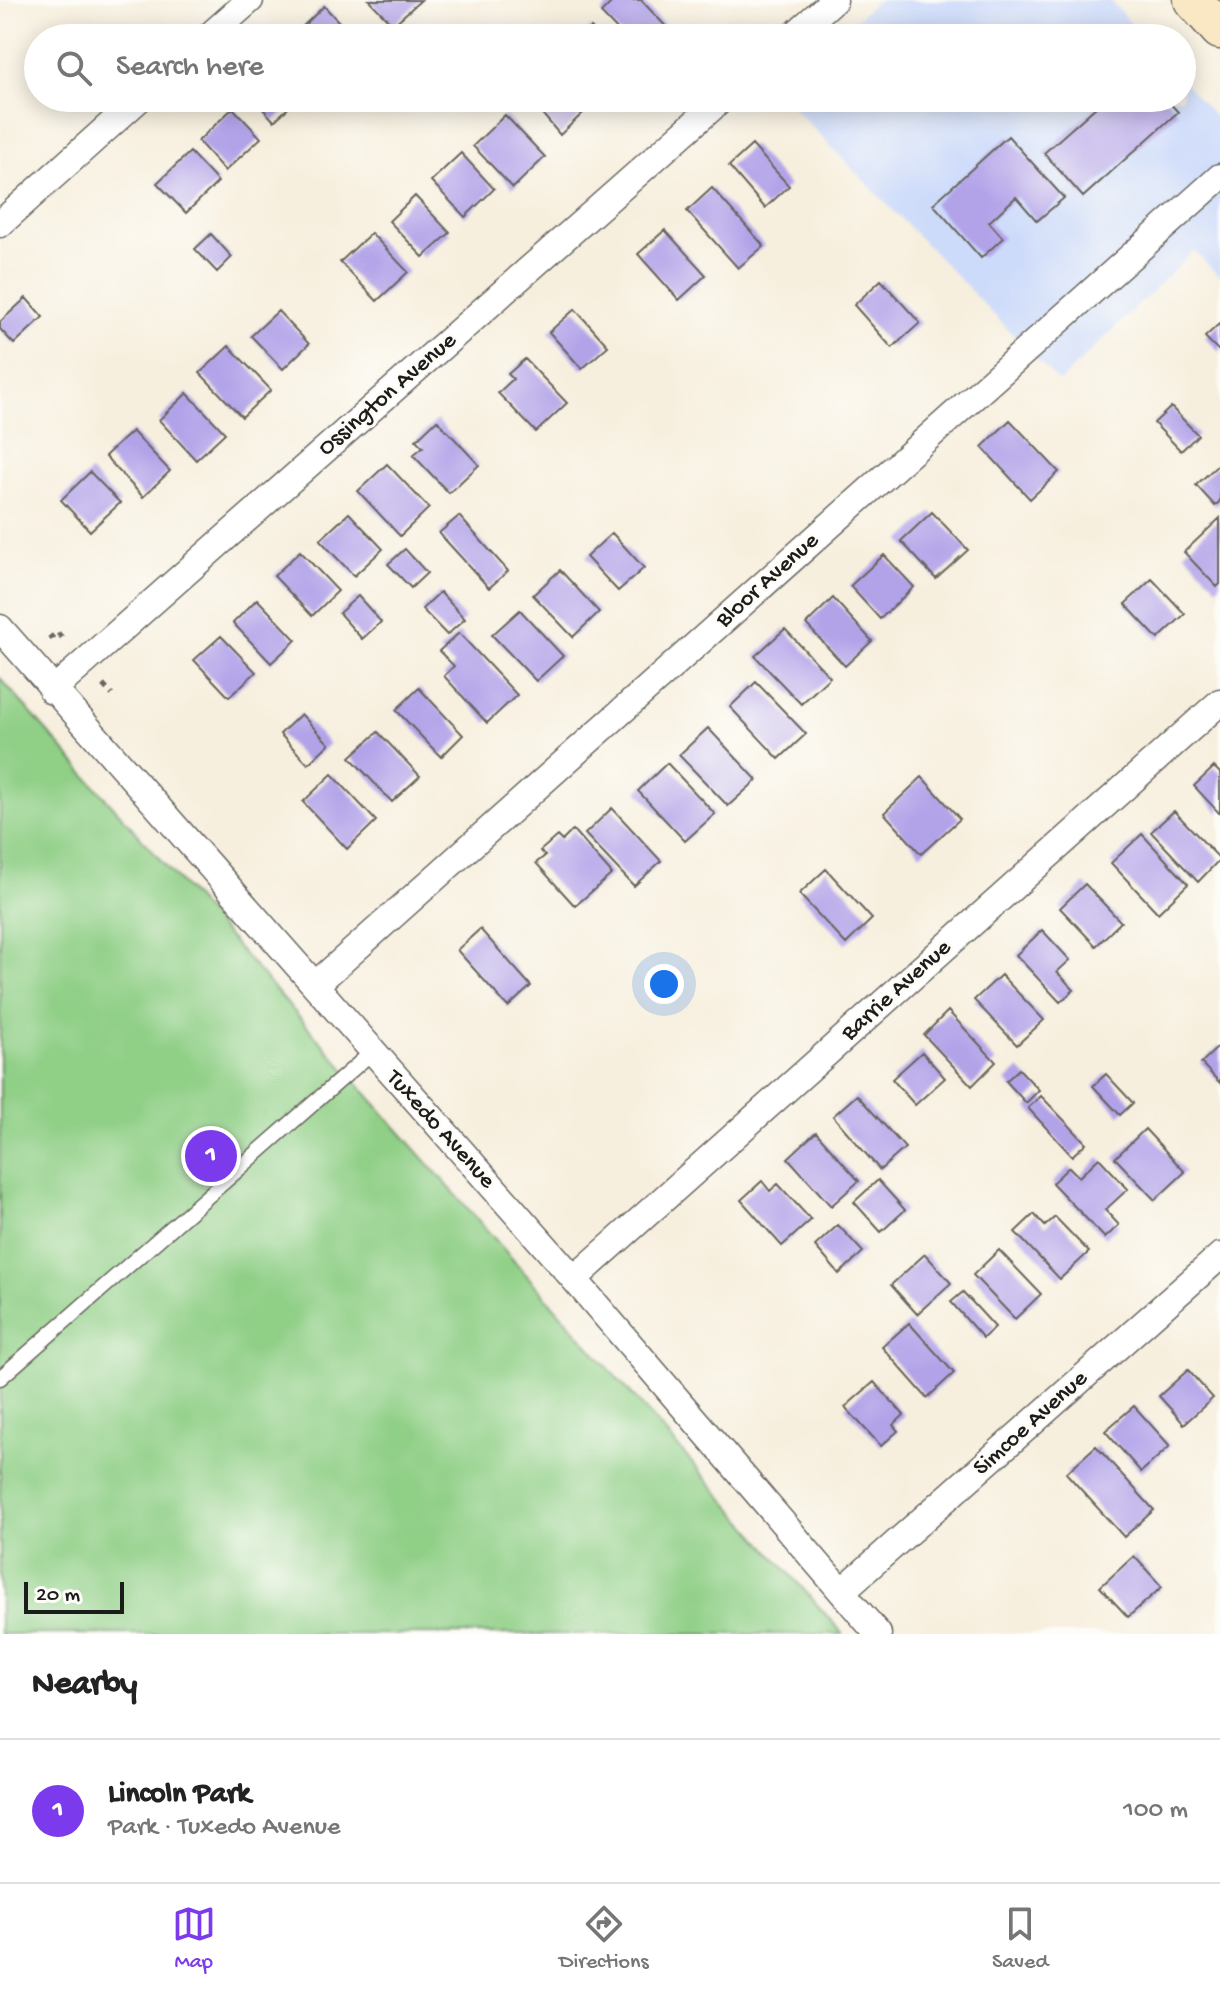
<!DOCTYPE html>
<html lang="en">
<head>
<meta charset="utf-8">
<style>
	:root { --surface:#fff; --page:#f6f6f6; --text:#222; --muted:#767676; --line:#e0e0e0; --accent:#7c3aed }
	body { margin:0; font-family:"Gochi Hand",sans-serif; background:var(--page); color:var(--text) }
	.scale { position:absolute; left:24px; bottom:20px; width:100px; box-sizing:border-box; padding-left:8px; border:4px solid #1c1c1c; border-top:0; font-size:22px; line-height:28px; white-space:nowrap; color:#1c1c1c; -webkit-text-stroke:6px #fdfcf7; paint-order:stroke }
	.you { position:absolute; left:664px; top:984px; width:28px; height:28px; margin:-20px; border:6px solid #fff; border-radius:50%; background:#1a73e8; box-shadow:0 0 0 12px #1a73e833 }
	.badge { display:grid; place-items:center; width:52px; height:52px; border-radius:50%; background:var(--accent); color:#fff; font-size:26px; font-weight:700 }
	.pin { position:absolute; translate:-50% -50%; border:4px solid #fff; box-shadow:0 2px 8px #0006 }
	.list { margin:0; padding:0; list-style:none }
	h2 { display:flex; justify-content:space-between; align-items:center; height:104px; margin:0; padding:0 32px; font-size:34px }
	h2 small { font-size:26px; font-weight:400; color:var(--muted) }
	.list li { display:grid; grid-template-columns:52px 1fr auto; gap:24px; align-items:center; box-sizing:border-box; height:144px; padding:0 32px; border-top:2px solid var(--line) }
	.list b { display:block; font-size:30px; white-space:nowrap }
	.list p { margin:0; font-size:26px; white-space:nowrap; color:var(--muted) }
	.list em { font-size:26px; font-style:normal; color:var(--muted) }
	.icon { flex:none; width:44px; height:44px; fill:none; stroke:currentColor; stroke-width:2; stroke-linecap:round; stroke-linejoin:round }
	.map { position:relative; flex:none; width:1220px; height:1634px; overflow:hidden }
	.search { position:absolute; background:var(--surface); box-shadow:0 4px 20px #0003; left:24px; right:24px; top:24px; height:88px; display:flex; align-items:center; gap:20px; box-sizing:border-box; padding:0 28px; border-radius:44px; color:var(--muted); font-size:30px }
	.sheet { height:248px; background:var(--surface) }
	nav { display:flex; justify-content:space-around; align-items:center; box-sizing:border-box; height:112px; border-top:2px solid var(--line); background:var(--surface); font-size:22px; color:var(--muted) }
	nav a { display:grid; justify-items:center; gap:4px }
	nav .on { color:var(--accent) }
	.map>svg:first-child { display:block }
</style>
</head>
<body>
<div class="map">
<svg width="1220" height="1634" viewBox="0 0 1220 1634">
	<rect width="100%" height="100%" fill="#fdfcf7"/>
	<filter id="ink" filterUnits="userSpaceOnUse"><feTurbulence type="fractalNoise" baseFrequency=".0125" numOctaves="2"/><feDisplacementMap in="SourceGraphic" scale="16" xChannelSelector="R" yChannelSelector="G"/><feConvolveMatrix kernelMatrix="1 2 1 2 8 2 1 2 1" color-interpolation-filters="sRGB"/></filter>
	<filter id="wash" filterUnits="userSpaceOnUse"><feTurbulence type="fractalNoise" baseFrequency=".006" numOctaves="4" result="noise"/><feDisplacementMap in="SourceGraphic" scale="32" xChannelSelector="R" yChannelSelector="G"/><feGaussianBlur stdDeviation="1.8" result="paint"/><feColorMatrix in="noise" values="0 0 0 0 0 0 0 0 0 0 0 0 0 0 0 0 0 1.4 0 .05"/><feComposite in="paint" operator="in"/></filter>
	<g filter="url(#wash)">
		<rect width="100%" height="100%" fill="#f7efde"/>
		<path fill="#cddbfa" d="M878 0H1110L1144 38H834Z
			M1182 80 1220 122V277L1194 251 1059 382 784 98H1182Z"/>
		<path fill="#8fcf86" stroke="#567651" stroke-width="2" d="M0 678 843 1634H0Z"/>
		<g id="blocks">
			<path fill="#b2a3e9" d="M369 0H421L393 25Z
				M614 0H641L672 33 667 38H625L601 13Z
				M324 6 354 38 293 36Z
				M591 28 600 38H580Z
				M253 98H299L274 121Z
				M529 98H568L583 113 560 135Z
				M1106 98H1165L1178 112 1083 197 1044 153Z
				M233 108 261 138 225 171 198 141Z
				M505 115 545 157 513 188 473 146Z
				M1008 136 1064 198 1037 221 1016 197 989 222 1003 238 981 258 933 204Z
				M752 145 789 186 765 208 729 166Z
				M190 152 218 182 186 213 157 183Z
				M461 153 494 189 465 217 431 181Z
				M712 188 764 246 738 268 687 211Z
				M415 196 450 233 423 257 389 221Z
				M665 230 706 275 679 300 638 254Z
				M371 233 408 272 377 301 340 262Z
				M211 234 232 257 217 272 195 249Z
				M881 280 920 323 892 348 854 305Z
				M26 298 43 317 14 344 0 329V322Z
				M575 309 608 346 582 369 549 332Z
				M278 311 309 344 283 369 251 336Z
				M1220 323V352L1205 337Z
				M229 346 271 390 242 417 200 373Z
				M525 359 567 403 536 432 498 393 513 379 508 374Z
				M187 393 225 433 196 460 159 420Z
				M1171 407 1198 435 1181 451 1154 423Z
				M437 420 479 465 449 493 413 455 423 447 416 440Z
				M1010 420 1059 472 1030 499 982 447Z
				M132 431 170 471 143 497 105 456Z
				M1220 463V501L1215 506 1196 485Z
				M387 464 429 508 400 536 358 491Z
				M90 472 120 503 90 531 61 500Z
				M932 512 968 550 936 579 901 541Z
				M349 513 383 549 354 576 320 540Z
				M459 516 508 571 489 588 439 533Z
				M1220 518V584L1217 587 1184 552Z
				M612 533 644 568 618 591 586 557Z
				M405 549 427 573 411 588 388 564Z
				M300 551 338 591 312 616 274 576Z
				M884 555 914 587 880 619 850 586Z
				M560 570 599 612 573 637 533 595Z
				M1152 579 1185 614 1158 639 1125 604Z
				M440 592 465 619 447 635 422 609Z
				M358 596 381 622 362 639 339 613Z
				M833 598 872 641 845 666 806 624Z
				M257 599 296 640 271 663 233 623Z
				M520 610 563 656 536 681 492 635Z
				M785 629 830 677 801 704 755 656Z
				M459 633 517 695 487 723 444 676 454 666 439 651Z
				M221 636 256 672 229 697 194 660Z
				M756 682 806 734 779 759 730 707Z
				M419 688 463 735 441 757 396 710Z
				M301 714 329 744 308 764 280 734Z
				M708 728 757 780 728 806 679 755Z
				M378 732 420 776 392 802 350 757Z
				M667 763 715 814 685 841 638 791Z
				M1214 767 1220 773V814L1194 786Z
				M332 774 376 821 347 849 303 802Z
				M922 777 960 819 921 854 884 813Z
				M612 808 661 861 634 886 585 834Z
				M1174 811 1220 859 1198 882 1151 832Z
				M573 830 612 874 575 906 536 863 545 856 540 851 557 836 562 841Z
				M1142 834 1188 884 1158 913 1111 863Z
				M826 869 872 919 846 944 799 894Z
				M1085 884 1121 922 1096 946 1060 908Z
				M480 929 531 986 508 1007 457 950Z
				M1042 930 1070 960 1057 972 1074 990 1060 1002 1016 955Z
				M1001 975 1044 1020 1017 1045 974 1000Z
				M948 1011 996 1062 972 1086 924 1035Z
				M1220 1045V1083L1201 1063Z
				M922 1052 945 1078 915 1105 892 1079Z
				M1019 1069 1039 1090 1026 1103 1006 1081Z
				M1106 1074 1133 1103 1120 1115 1093 1086Z
				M857 1095 905 1148 880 1170 833 1116Z
				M1041 1096 1086 1143 1072 1156 1028 1108Z
				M1145 1129 1185 1172 1155 1200 1115 1158Z
				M816 1132 859 1181 831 1206 788 1158Z
				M1099 1158 1128 1189 1105 1210 1119 1225 1105 1238 1052 1183 1069 1167 1079 1177Z
				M878 1180 905 1210 881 1232 854 1202Z
				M762 1181 770 1191 778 1184 811 1220 782 1246 741 1200Z
				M1034 1214 1045 1226 1055 1217 1089 1252 1060 1279 1015 1232Z
				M838 1225 863 1252 839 1274 815 1246Z
				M999 1250 1041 1294 1015 1319 973 1275Z
				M925 1254 951 1283 917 1314 891 1285Z
				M963 1292 995 1327 983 1338 951 1302Z
				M909 1323 954 1373 927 1398 882 1347Z
				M1188 1370 1213 1398 1184 1424 1159 1396Z
				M874 1382 904 1415 893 1425 898 1431 881 1446 845 1407Z
				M1134 1406 1170 1446 1141 1472 1105 1431Z
				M1096 1446 1154 1510 1124 1537 1066 1473Z
				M1134 1556 1162 1587 1128 1617 1100 1587Z"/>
		</g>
	</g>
	<g filter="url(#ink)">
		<use href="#blocks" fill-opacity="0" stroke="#696660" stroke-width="2"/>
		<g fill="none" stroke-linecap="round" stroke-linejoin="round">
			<defs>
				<path id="lane" d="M0 1378 371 1053"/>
				<path id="street" d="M207 38 250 0
					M791 38 834 0
					M0 224 140 98
					M0 628 574 1279 878 1634
					M52 691 723 98
					M315 985 1220 177
					M574 1279 1220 702
					M842 1591 1220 1256"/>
				<path id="secondary" d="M1193 0 1220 30"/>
			</defs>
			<use href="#lane" stroke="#696660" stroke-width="17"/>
			<use href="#street" stroke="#696660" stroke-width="29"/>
			<use href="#secondary" stroke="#696660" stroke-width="41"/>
			<path stroke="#696660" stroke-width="5" stroke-dasharray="6 6" stroke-linecap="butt" d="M49 639 57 632 65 641
				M103 685 112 695"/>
			<use href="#lane" stroke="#fff" stroke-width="14"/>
			<use href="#street" stroke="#fff" stroke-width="26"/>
			<use href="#secondary" stroke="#fae7c3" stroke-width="38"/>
		</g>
	</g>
	<g text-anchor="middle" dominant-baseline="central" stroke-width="6" stroke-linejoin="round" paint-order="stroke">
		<g font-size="24" fill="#1c1c1c" stroke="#fdfcf7">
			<text transform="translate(388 395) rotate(-41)">Ossington Avenue</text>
			<text transform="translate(768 581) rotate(-42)">Bloor Avenue</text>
			<text transform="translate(897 991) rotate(-42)">Barrie Avenue</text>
			<text transform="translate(440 1130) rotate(48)">Tuxedo Avenue</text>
			<text transform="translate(1031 1424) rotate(-42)">Simcoe Avenue</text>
		</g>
	</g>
</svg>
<div class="scale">20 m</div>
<div class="you"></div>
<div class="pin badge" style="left:211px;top:1156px">1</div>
<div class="search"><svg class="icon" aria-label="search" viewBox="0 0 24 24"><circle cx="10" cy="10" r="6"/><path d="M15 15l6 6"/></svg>Search here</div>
</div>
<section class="sheet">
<h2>Nearby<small></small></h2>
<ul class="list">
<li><span class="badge">1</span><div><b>Lincoln Park</b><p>Park · Tuxedo Avenue</p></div><em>100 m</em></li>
</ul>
</section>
<nav>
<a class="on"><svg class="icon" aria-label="map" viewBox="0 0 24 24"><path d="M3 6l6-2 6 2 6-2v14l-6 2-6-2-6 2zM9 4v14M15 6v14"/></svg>Map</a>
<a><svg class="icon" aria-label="directions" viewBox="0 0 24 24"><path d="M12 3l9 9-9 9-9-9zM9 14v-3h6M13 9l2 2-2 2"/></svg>Directions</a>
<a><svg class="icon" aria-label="saved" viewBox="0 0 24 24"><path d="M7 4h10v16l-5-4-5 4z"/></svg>Saved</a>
</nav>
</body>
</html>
